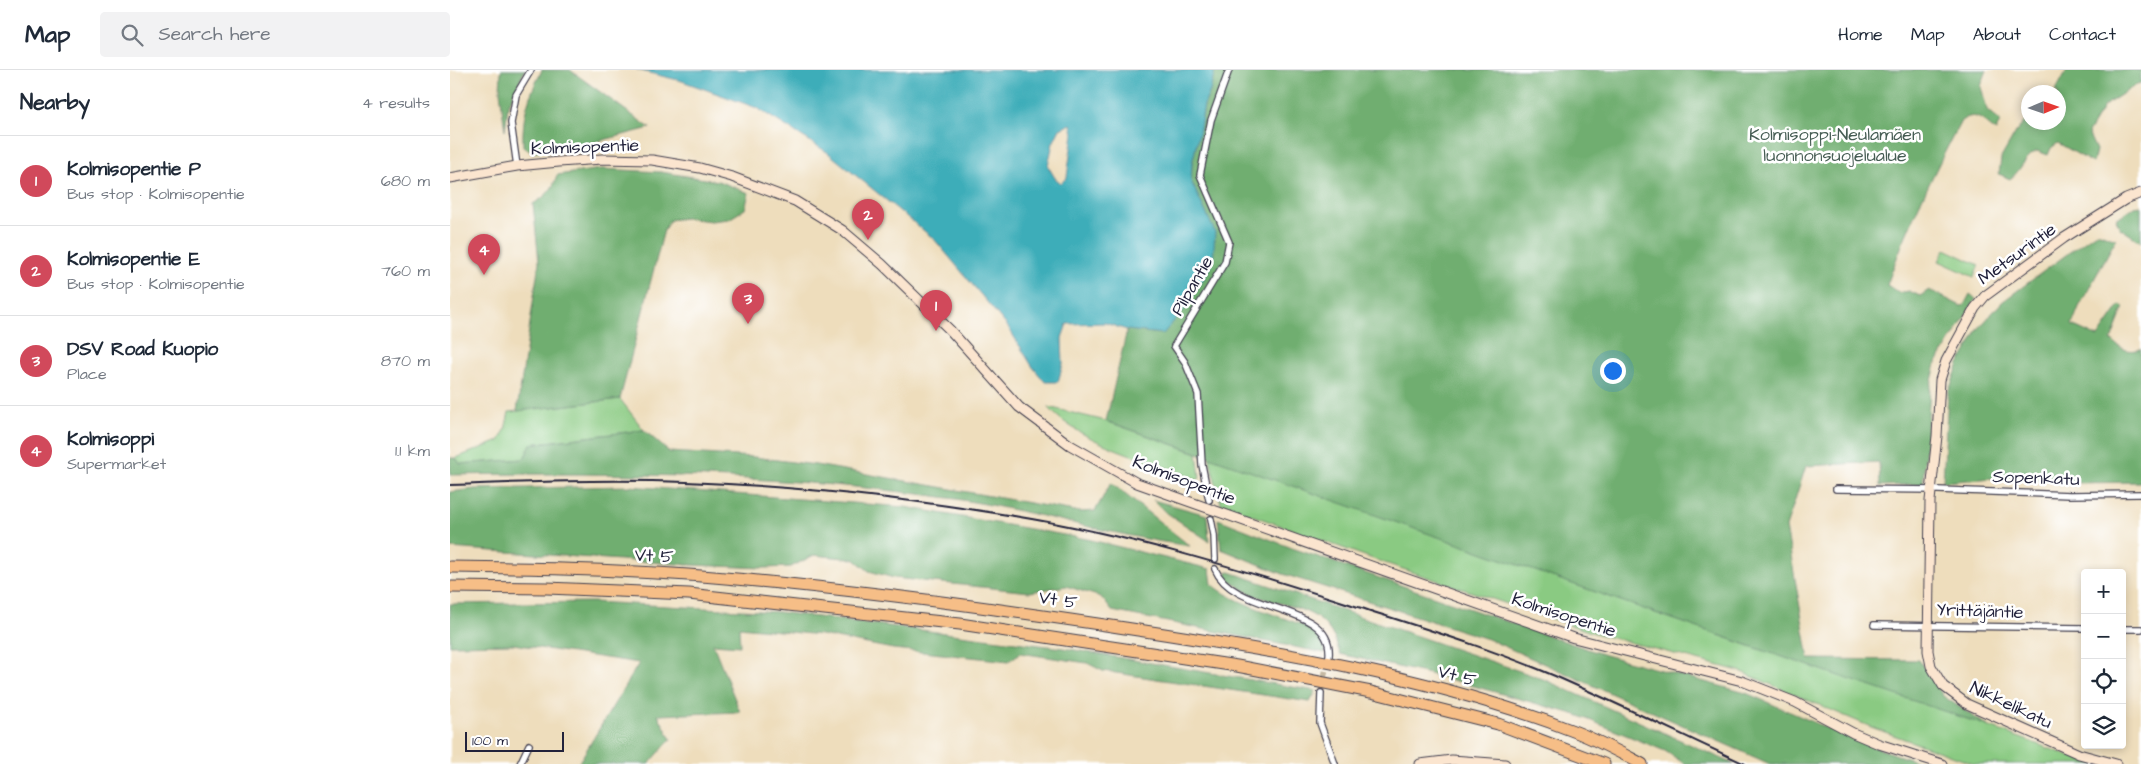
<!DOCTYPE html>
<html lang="en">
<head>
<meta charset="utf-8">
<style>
	:root { --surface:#fff; --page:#f2f2f3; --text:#1f2937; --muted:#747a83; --line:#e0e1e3; --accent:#d1495b }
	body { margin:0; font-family:"Architects Daughter",sans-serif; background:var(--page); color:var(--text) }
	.controls { position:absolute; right:15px; bottom:15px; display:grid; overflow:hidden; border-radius:5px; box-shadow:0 2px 8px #0003 }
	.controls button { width:45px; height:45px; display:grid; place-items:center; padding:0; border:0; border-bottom:1px solid var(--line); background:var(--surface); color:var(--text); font:25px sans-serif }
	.compass { position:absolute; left:1571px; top:15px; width:45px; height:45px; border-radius:50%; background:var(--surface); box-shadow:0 2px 8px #0003; rotate:88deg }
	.scale { position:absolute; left:15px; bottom:12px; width:99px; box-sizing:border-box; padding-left:5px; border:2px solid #22223b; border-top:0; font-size:14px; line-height:18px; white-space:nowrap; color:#22223b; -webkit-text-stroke:4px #fff; paint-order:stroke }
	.you { position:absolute; left:1162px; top:300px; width:18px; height:18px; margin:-12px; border:4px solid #fff; border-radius:50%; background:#1a73e8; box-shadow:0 0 0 8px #1a73e833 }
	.badge { display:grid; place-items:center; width:32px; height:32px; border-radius:50%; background:var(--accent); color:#fff; font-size:16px; font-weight:700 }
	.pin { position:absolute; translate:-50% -41px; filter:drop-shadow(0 1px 2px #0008) }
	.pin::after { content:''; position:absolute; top:26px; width:18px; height:15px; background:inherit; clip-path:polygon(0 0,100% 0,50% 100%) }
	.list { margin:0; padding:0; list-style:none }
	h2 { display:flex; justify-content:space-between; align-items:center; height:65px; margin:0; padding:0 20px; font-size:21px }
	h2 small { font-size:16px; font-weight:400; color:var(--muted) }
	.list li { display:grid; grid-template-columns:32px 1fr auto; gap:15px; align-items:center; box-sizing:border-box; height:90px; padding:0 20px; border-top:1px solid var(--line) }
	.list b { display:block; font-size:19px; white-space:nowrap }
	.list p { margin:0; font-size:16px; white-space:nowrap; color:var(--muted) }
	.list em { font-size:16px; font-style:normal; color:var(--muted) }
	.icon { flex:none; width:28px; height:28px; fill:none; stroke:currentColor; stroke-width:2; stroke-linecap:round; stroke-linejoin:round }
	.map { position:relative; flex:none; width:1691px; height:694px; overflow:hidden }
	header { display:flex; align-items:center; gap:30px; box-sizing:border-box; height:70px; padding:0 25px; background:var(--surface); border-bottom:1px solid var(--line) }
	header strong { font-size:24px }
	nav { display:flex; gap:28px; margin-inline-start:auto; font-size:18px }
	.search { width:350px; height:45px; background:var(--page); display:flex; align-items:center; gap:12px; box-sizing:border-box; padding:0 18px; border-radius:5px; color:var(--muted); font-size:19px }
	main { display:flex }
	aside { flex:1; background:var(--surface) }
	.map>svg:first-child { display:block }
</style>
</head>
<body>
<header>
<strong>Map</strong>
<div class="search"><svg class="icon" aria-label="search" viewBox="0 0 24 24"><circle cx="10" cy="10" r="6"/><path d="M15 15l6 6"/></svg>Search here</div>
<nav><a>Home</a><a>Map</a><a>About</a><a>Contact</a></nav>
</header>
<main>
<aside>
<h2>Nearby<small>4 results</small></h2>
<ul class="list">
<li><span class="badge">1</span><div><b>Kolmisopentie P</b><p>Bus stop · Kolmisopentie</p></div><em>680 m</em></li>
<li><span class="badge">2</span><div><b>Kolmisopentie E</b><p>Bus stop · Kolmisopentie</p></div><em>760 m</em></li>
<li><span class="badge">3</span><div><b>DSV Road Kuopio</b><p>Place</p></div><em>870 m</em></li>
<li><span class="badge">4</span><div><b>Kolmisoppi</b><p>Supermarket</p></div><em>1.1 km</em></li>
</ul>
</aside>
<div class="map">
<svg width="1691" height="694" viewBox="0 0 1691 694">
	<rect width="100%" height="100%" fill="#fff"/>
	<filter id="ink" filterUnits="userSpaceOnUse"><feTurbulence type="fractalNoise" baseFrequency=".02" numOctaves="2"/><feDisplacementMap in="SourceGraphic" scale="10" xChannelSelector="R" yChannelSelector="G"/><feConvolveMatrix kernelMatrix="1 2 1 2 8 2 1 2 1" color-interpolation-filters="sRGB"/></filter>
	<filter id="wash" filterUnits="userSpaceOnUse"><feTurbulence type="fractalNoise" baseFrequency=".0096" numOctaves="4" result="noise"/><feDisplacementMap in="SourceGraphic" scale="20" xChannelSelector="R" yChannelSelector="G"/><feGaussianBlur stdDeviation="1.12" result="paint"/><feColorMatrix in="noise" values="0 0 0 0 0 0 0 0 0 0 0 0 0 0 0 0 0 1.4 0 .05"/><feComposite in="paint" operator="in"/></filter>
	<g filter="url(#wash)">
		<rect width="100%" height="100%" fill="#eeddbc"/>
		<path fill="#8aca82" stroke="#56765e" d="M1495 179 1529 195 1524 207 1489 191Z
			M170 329 194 360 81 374 74 389 10 394 6 388 49 371 55 360 59 342Z
			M598 337 656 351 747 383 750 408 747 410C701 389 631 375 598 337Z
			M759 386 1300 576 1480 635 1606 681 1646 694H1524L1421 657 1289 601 1144 563 923 489 771 434Z"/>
		<path fill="#6fae70" stroke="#486856" d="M51 0H75L58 36 55 61 50 21Z
			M92 0H120L200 58 142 73 82 83 73 76C72 44 78 28 92 0Z
			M765 0H1537L1531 16 1537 40 1550 51 1546 61C1532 51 1527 40 1511 51 1483 104 1457 157 1437 215L1449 223 1459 221 1470 226 1479 220 1511 236 1514 235 1520 224 1526 229 1486 294 1480 319 1473 414 1430 416 1429 392 1356 396 1336 457 1359 589 1469 590 1493 626 1538 656 1300 576 656 351 677 260 713 264 764 162 741 111 742 93 749 64 754 35 760 21Z
			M1617 0H1691V14L1689 13 1654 36 1638 63 1646 80 1643 93 1608 73 1601 78 1598 85 1587 81C1574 87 1571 101 1560 109L1549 104 1551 88 1566 62 1578 48V52H1608V22H1605Z
			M152 99 211 102 268 111 299 123 295 139 279 149 261 151 235 148 220 150 214 160 170 329 67 341 89 192 83 134C96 126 103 120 107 105Z
			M1691 136V172L1670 158 1666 149 1684 137Z
			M1647 162 1666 169 1629 237 1622 255 1648 267 1670 235 1674 237 1661 270C1670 279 1679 283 1691 279V412L1624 413 1596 410 1544 408 1493 412 1498 323 1509 294 1529 258 1552 232Z
			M194 360 219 382 304 387 366 395 630 442 645 441 661 413 740 476C662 466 585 441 506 429 339 405 169 402 0 405V388H6L10 394 74 389 81 374Z
			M179 416 455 437 637 469 760 499 762 514C784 534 834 547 863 559 872 566 875 571 875 583L662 541 651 527 616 516 580 522 444 508 419 501 404 489 364 485 341 497 313 498 242 495 0 478V422L25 419Z
			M703 430 757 445 759 471 714 441Z
			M768 449 842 478 1155 585 1296 623 1412 673 1474 694H1320L1038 569 833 504 771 479Z
			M777 501 1093 609 1284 694H1235L1215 681 1127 645 988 606 890 584C878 537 845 540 806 526 795 522 785 514 776 507Z
			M143 532 328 542 613 578 866 621 860 632 653 601 637 593 570 583 559 591 443 579 371 565 289 557 290 576 263 574 290 642 208 645 221 669 199 694H128L189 593 63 574 0 575V534Z"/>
		<path fill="#3dadb9" stroke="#30687a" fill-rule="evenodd" d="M187 0H765L760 21 754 35 749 64 742 93 741 111 765 162 763 193 737 236 713 264 677 260 655 253 617 254 612 268 613 294 608 312H595L582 296 558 257 484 169 377 82 307 38 232 11ZM621 54 623 63 617 107 611 113 605 108 598 96 603 73 610 59Z"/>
	</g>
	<g filter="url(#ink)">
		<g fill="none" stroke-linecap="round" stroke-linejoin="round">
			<path stroke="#c5b8a2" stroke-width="5.5" stroke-dasharray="5.5 3" stroke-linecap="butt" d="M871 623 877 593"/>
			<defs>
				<path id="street" d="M67 96 61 53 66 25 81 0
					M1386 419 1488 420 1620 425 1691 424
					M759 430 752 395 748 324 735 292 724 276 775 192 779 172 750 105 761 50 779 0
					M761 449 764 465 765 489
					M765 499C784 545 884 532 879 586
					M1424 555 1635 558
					M1672 559H1691
					M871 623 870 653 885 694
					M70 694 79 675"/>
				<path id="secondary" d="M0 108 67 96 109 92 152 89 202 90 250 98 282 107 345 131 392 160 432 194 500 260 569 337 620 375 687 413 1124 568 1292 611 1345 632 1403 663 1429 674 1492 694
					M970 694 1002 690 1055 694
					M1666 694 1629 684 1517 634 1493 616 1481 596 1478 581 1480 431 1487 366 1490 310 1496 291 1525 238 1535 226 1614 168 1676 129 1691 123"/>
				<path id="highway" d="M0 497C79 498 159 499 238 505 384 516 530 536 675 558 827 581 982 606 1126 662 1149 671 1171 683 1192 694
					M0 517 97 518 239 524 510 554 787 596 921 622 1048 654 1154 694"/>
			</defs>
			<use href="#street" stroke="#413e4e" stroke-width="8"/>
			<use href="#secondary" stroke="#413e4e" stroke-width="11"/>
			<use href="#highway" stroke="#413e4e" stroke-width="13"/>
			<use href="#street" stroke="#fff" stroke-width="5.5"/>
			<use href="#secondary" stroke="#fbe5cf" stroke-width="9"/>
			<use href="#highway" stroke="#f6be87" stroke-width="11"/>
			<path stroke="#22223b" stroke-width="2" d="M0 415C78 412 157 409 236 412 345 416 455 428 564 446 676 464 787 498 896 533 966 556 1037 577 1105 606 1169 634 1232 665 1295 694"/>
		</g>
	</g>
	<g text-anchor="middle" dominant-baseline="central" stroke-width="5" stroke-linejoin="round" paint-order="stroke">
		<g font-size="18" fill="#465d54" stroke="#fff">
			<text x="1385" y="64">Kolmisoppi-Neulamäen<tspan x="1385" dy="21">luonnonsuojelualue</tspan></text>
		</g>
		<g font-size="18" fill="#22223b" stroke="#fff">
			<text transform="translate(135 77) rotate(-2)">Kolmisopentie</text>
			<text transform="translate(1567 184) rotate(-36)">Metsurintie</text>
			<text transform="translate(742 216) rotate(-60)">Pilpantie</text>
			<text transform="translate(1586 408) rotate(2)">Sopenkatu</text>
			<text transform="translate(734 410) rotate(21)">Kolmisopentie</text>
			<text transform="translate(204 486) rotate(3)">Vt 5</text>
			<text transform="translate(608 530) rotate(9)">Vt 5</text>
			<text transform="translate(1530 541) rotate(2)">Yrittäjäntie</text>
			<text transform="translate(1114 545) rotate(18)">Kolmisopentie</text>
			<text transform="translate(1007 606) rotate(15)">Vt 5</text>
			<text transform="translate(1561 635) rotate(25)">Nikkelikatu</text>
		</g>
	</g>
</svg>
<div class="controls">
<button>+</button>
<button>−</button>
<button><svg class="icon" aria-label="locate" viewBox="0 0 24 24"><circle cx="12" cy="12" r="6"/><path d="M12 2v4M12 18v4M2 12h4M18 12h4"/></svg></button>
<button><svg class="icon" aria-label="layers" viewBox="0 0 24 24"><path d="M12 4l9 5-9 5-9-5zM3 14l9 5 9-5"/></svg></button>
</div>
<svg class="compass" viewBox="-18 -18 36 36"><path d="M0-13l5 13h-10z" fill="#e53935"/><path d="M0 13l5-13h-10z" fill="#747a83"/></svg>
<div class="scale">100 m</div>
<div class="you"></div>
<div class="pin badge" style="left:486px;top:261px">1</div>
<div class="pin badge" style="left:418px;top:170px">2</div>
<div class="pin badge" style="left:298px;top:254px">3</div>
<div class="pin badge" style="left:34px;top:205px">4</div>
</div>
</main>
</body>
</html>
